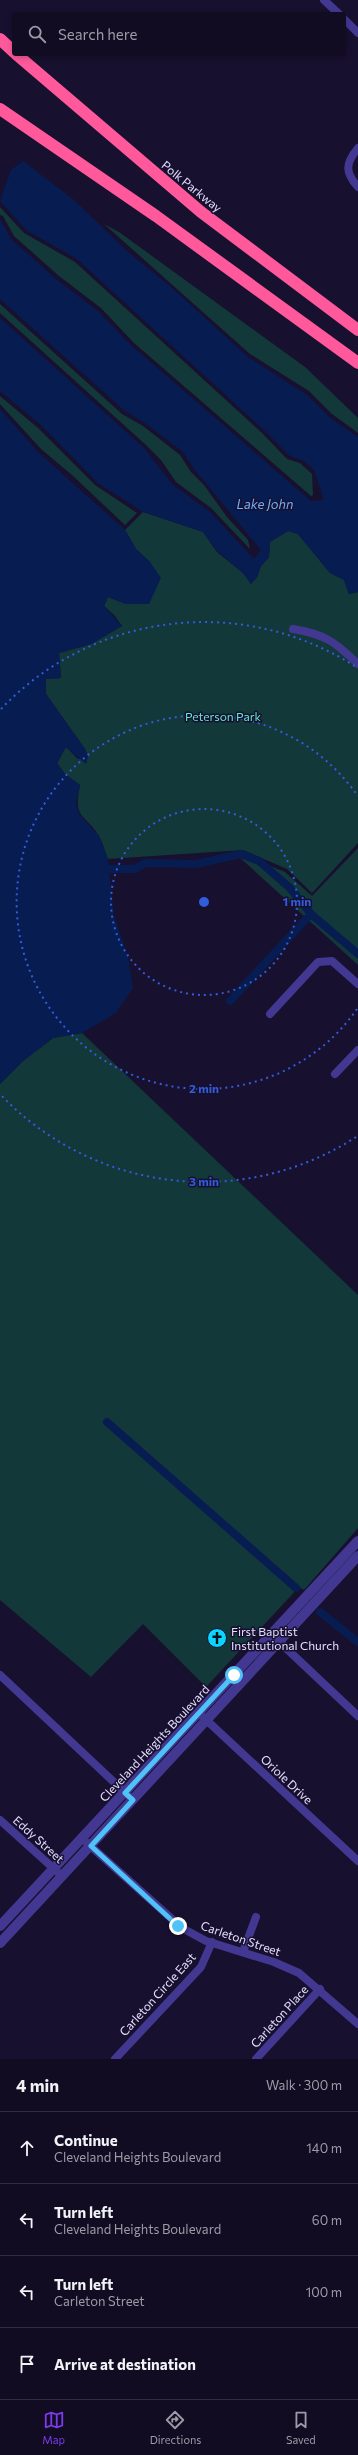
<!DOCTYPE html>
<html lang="en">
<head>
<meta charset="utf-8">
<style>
	:root { --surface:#120c23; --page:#1b152b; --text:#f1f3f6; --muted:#9c9ba6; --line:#312c41; --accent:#7c3aed }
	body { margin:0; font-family:Commissioner,sans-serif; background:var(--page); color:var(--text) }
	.stop { position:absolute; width:12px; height:12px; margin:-9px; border:3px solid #4fc3f7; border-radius:50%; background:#fff }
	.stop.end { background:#4fc3f7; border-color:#fff; box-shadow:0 1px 4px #0008 }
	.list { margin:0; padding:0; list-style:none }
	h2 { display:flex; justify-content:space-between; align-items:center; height:52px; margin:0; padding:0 16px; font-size:17px }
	h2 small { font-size:13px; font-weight:400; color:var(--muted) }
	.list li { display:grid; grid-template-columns:26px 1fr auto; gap:12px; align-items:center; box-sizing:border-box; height:72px; padding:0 16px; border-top:1px solid var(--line) }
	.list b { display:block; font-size:15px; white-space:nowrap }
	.list p { margin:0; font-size:13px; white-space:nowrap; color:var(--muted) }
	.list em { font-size:13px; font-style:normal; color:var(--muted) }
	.icon { flex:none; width:22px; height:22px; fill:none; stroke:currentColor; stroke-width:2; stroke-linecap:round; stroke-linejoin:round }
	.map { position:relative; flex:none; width:358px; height:2059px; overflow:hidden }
	.search { position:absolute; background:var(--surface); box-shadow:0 2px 6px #0003; left:12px; right:12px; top:12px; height:44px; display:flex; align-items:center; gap:10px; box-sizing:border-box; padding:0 14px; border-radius:4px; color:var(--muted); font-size:15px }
	.sheet { height:340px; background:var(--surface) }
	nav { display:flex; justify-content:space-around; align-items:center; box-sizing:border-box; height:56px; border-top:1px solid var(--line); background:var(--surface); font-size:11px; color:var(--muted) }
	nav a { display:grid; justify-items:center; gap:2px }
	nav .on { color:var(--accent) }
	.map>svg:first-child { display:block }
</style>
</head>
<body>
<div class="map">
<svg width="358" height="2059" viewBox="0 0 358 2059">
	<rect width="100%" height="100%" fill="#18102f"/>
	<path fill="#13383a" d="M0 207 24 233 75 262 262 433 287 459 300 463 312 474 313 495 311 496 134 343 101 308 59 276 14 236 3 216 0 215Z
		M104 224 119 232 305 367 358 418V433L332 414 309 391 250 354Z
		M0 304 122 414 143 426 180 455 191 472 204 485 227 517 248 540 250 549 211 508 176 482 161 460 146 445 0 313Z
		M0 396 38 428 95 485 137 513 125 525 72 475 41 449 0 404Z
		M143 512 203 532 217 552 243 573 251 584 257 577 261 566 269 557 270 542 288 531 298 534 330 573 344 580 349 594 358 592V843L312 893 287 869 243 850 108 859C105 852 103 843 99 836 84 812 73 820 80 785L65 774 57 763 66 747 78 759 88 757 85 749 46 694 45 679 61 678 59 653 91 644 122 626 115 616 104 606 108 597 126 604 150 562 136 549 125 530Z
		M358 848V965L236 854H241L285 872 312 896Z
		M82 1033 358 1295V1528L304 1590 299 1587 206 1687 143 1624 91 1677 0 1600V1084L23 1061 53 1038Z"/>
	<path fill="#071d51" d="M23 161 73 199 128 252 171 287 248 357 307 395 329 417 358 437V592L349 594 344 580 330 573 298 534 288 531 270 542 269 557 261 566 257 577 251 584 243 573 217 551 203 532 143 512 98 483 41 425 0 391V318L144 448 173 485 209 511 254 559 261 550 195 470 183 452 145 423 125 411 0 299V219L11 239 56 279 98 311 132 346 311 501 324 500 314 470 304 461 290 456 264 430 77 259 26 230 0 201 11 170Z
		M0 409 38 452 125 530 136 549 150 562 161 578 149 604H126L108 597 104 606 122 626 91 644 59 653 61 678 46 679V694L85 749 88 757 86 764 66 747 57 763 65 774 80 785 76 803 79 814 99 836 108 859 114 916 128 956 133 988 116 1013 82 1033 53 1038 23 1061 0 1084Z"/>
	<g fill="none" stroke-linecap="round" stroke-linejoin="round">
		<path stroke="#071d51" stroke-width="8" d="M109 869H135L145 863 196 864 241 854 259 861 290 888 311 914 358 954
			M230 1001 311 914
			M107 1422 296 1588
			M320 1612 358 1642"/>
		<path stroke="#423891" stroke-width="8" d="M324 0 339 14
			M344 19 358 33
			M358 148C345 164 345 172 358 187
			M293 629C325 634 335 642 358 664
			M270 1014 318 962 332 961 358 984
			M335 1074 358 1050
			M271 1634 358 1716
			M0 1675 133 1800
			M202 1716 358 1861
			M0 1820 62 1876
			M86 1842 182 1928 206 1941 274 1962 299 1973 358 2024
			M243 1952 256 1917
			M115 2059 201 1967 212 1942
			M256 2059 320 1989"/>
		<path stroke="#423891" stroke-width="10" d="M0 1926 358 1541
			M0 1943 358 1556"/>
		<path stroke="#ff599c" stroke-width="12" d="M0 39 14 52
			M16 54 201 212 358 330
			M0 109 156 216 358 363"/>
	</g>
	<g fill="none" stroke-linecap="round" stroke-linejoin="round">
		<path stroke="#4fc3f7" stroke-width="5" d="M178 1926 91 1846 133 1800 125 1793 234 1675"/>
	</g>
	<g fill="none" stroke="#315cdc" stroke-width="2" stroke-dasharray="2 4">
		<circle cx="204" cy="902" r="93"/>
		<path d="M357 1009A187 187 0 1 1 357 795"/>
		<path d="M356 1137A280 280 0 0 1 1 1095M1 709A280 280 0 0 1 356 667"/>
	</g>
	<defs>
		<symbol id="church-disc" viewBox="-11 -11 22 22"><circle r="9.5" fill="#0ad4ff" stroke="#18102f"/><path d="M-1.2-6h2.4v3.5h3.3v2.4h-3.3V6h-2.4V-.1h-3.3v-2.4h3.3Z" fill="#111"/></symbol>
	</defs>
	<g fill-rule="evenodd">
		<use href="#church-disc" x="206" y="1627" width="22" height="22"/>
	</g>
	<g text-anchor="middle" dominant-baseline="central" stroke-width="3" stroke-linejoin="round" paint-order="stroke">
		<g font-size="12" fill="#e4deff" stroke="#18102f">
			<text transform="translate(192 186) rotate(39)">Polk Parkway</text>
			<text transform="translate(154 1743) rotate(-47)">Cleveland Heights Boulevard</text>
			<text transform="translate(287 1779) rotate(43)">Oriole Drive</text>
			<text transform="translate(39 1839) rotate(42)">Eddy Street</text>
			<text transform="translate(241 1938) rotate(19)">Carleton Street</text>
			<text transform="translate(157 1994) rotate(-48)">Carleton Circle East</text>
			<text transform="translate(279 2016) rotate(-48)">Carleton Place</text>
		</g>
		<g font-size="12" fill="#60ead1" stroke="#18102f">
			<text x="223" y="716">Peterson Park</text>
		</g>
		<g font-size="12" fill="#e4deff" stroke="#18102f" text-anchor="start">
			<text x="231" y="1631">First Baptist<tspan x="231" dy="14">Institutional Church</tspan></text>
		</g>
		<g font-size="13" font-style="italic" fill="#6cb0ff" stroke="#18102f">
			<text x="265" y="504">Lake John</text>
		</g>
	</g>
	<circle cx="204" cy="902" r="6" fill="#315cdc" stroke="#18102f" stroke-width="2"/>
	<g font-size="12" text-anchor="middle" font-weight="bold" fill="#315cdc" stroke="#18102f" stroke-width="3" stroke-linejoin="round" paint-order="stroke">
		<text x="297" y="906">1 min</text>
		<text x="204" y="1093">2 min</text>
		<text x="204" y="1186">3 min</text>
	</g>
</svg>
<div class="stop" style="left:234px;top:1675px"></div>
<div class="stop end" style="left:178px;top:1926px"></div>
<div class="search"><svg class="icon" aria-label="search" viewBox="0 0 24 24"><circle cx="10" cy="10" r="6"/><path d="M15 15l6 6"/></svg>Search here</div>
</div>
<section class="sheet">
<h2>4 min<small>Walk · 300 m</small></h2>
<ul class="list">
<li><svg class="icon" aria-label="ahead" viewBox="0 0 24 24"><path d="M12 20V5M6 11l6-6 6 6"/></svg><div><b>Continue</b><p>Cleveland Heights Boulevard</p></div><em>140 m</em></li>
<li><svg class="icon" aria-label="left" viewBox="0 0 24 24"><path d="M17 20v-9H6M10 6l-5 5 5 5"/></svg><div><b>Turn left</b><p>Cleveland Heights Boulevard</p></div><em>60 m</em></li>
<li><svg class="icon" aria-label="left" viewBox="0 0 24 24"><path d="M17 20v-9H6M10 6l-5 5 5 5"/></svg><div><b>Turn left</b><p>Carleton Street</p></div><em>100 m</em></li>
<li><svg class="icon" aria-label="arrive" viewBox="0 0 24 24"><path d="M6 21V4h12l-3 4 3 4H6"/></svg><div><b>Arrive at destination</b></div></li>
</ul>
</section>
<nav>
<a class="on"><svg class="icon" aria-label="map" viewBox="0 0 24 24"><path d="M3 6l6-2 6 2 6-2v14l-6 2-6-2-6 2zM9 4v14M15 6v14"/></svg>Map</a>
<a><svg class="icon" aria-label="directions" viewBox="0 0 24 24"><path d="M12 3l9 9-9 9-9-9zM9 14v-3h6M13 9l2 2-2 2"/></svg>Directions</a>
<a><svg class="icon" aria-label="saved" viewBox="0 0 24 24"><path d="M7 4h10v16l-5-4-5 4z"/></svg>Saved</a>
</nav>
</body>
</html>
